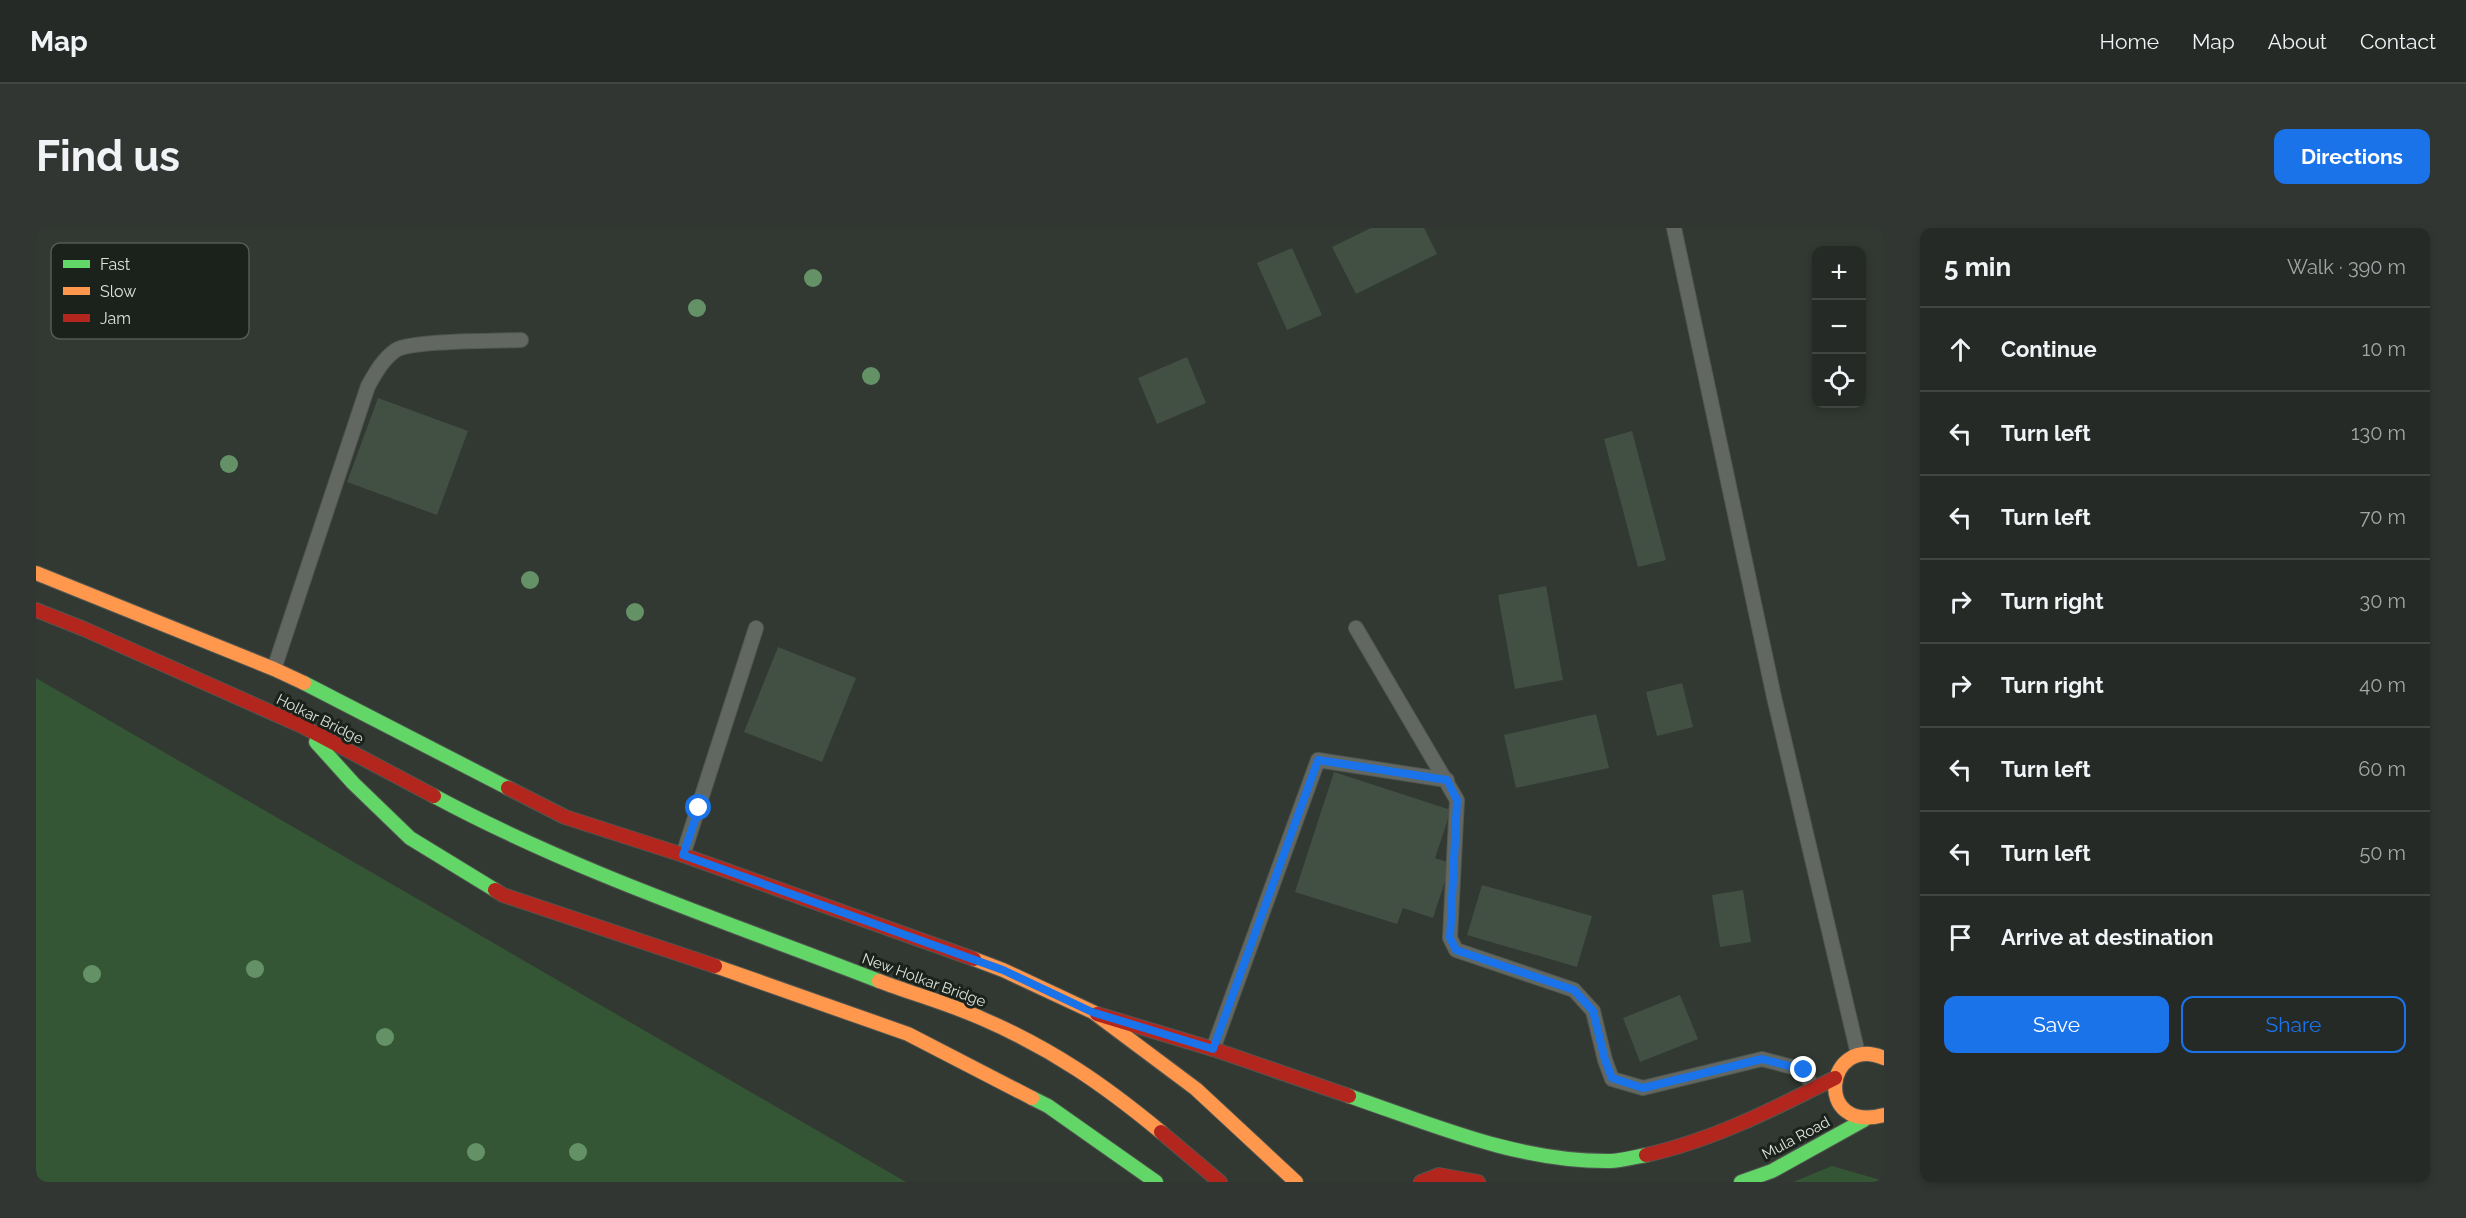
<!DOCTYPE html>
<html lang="en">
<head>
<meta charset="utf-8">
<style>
	:root { --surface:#262a26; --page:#323632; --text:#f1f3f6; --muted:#a4a7a7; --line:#424643; --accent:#1a73e8 }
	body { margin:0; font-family:Raleway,sans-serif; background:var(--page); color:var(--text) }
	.controls { position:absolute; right:18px; top:18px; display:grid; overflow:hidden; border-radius:12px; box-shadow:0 3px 9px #0003 }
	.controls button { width:54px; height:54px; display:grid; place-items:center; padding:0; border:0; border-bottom:2px solid var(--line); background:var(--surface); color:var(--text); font:30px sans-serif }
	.stop { position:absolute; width:18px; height:18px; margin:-14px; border:4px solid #1a73e8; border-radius:50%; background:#fff }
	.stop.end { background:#1a73e8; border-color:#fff; box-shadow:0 2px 6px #0008 }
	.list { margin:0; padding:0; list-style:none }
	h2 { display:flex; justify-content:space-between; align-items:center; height:78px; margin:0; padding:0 24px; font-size:26px }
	h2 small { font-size:20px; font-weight:400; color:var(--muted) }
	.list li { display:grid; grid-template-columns:39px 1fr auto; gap:18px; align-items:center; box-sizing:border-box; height:84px; padding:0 24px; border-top:2px solid var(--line) }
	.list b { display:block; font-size:22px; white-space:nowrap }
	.list em { font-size:20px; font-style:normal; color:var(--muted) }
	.actions { display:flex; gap:12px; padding:18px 24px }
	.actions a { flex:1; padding:14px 0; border:2px solid var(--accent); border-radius:12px; text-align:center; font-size:21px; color:var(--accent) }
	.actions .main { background:var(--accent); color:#fff }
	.icon { flex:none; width:33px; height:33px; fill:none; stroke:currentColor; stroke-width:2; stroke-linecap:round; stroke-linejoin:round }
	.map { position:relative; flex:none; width:1848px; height:954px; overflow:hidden; border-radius:12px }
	header { display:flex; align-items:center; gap:36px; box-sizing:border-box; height:84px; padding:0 30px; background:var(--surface); border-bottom:2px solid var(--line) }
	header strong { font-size:28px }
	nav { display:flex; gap:33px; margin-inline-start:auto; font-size:21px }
	.intro { display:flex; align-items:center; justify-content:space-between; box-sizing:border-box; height:144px; padding:0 36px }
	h1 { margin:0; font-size:42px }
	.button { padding:15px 27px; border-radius:12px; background:var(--accent); color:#fff; font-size:21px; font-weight:700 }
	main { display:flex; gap:36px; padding:0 36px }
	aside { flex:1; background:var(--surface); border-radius:12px; box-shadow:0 3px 9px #0003 }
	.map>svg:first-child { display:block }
</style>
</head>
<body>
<header>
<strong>Map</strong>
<nav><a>Home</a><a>Map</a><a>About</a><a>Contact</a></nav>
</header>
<div class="intro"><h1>Find us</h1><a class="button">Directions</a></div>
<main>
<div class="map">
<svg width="1848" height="954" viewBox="0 0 1848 954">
	<rect width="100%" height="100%" fill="#323832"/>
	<path fill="#355635" d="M0 450 870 954H0Z
		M1796 938 1848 953V954H1757Z"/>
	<path fill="#425043" d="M1335 0H1388L1401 26 1320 66 1296 19Z
		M1256 20 1286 87 1251 102 1221 35Z
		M1151 129 1170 175 1121 196 1102 150Z
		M342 170 432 203 401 287 311 254Z
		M1596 203 1630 332 1602 339 1568 211Z
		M1510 358 1527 452 1479 461 1462 367Z
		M742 419 820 450 786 534 708 504Z
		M1646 455 1657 499 1621 508 1610 464Z
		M1560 486 1573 540 1480 560 1468 507Z
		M1298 544 1415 582 1399 630 1415 635 1397 690 1367 680 1361 696 1259 664Z
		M1446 657 1556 688 1541 739 1431 707Z
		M1707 662 1715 714 1684 719 1676 667Z
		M1644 767 1662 811 1604 834 1587 790Z"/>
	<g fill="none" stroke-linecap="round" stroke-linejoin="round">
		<defs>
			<path id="lane" d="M1638 0 1738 469 1822 826
				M1320 400 1421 572 1414 710 1420 722 1538 762 1557 783 1569 832 1576 851 1607 860 1726 831 1768 842 1777 860
				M238 441 332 158C340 144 347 131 360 122 376 112 462 113 485 112
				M647 627 720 400
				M1177 821 1282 532 1411 552"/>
			<path id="fast" d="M268 455 472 560
				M280 514 317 555 374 610 459 662
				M398 568C539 644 694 695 843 753
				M1313 868C1398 897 1482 934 1574 933 1585 933 1598 929 1610 927
				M996 870 1012 878 1120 954
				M1705 954 1736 943 1828 892"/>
			<path id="slow" d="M0 345 238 441 268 455
				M938 731 967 742 1057 784 1160 861 1260 954
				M679 738 872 806 996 870
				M843 753C877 766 914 776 947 791 1016 821 1067 856 1125 904
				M1848 830C1790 805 1776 906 1848 887"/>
			<path id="jam" d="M0 382 48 401 266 498 398 568
				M472 560 529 589 647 627 938 731
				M459 662 467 667 679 738
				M1061 786 1177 821 1313 868
				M1125 904 1184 954
				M1610 927C1677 912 1738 881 1799 850
				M1385 954 1403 947 1442 954"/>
		</defs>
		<use href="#lane" stroke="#505650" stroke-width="16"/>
		<use href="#fast" stroke="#505650" stroke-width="16"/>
		<use href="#slow" stroke="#505650" stroke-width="16"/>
		<use href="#jam" stroke="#505650" stroke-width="16"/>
		<use href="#lane" stroke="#626762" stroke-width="14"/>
		<use href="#fast" stroke="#63d668" stroke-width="14"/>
		<use href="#slow" stroke="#ff974d" stroke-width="14"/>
		<use href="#jam" stroke="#b3261e" stroke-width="14"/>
	</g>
	<g fill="#649165">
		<circle cx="777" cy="50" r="9"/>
		<circle cx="661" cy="80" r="9"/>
		<circle cx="835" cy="148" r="9"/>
		<circle cx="193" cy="236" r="9"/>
		<circle cx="494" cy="352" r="9"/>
		<circle cx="599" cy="384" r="9"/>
		<circle cx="219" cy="741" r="9"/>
		<circle cx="56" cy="746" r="9"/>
		<circle cx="349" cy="809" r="9"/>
		<circle cx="440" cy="924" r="9"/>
		<circle cx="542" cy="924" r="9"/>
	</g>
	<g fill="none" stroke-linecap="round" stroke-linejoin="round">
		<path stroke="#1a73e8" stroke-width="8" d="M663 580 647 627 967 742 1056 784 1177 821 1282 532 1411 552 1421 572 1414 710 1420 722 1538 762 1557 783 1569 832 1576 850 1607 860 1726 831 1768 842"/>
	</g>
	<g text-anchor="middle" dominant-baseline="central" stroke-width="6" stroke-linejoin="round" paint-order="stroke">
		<g font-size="15" fill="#dae2da" stroke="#1b211b">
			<text transform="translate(284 491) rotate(26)">Holkar Bridge</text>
			<text transform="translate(888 752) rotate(20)">New Holkar Bridge</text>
			<text transform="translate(1760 910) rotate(-28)">Mula Road</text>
		</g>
	</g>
	<rect x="15" y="15" width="198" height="96" rx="9" fill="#1b211b" stroke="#545b54" stroke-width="1.5"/>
	<rect x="27" y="32" width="27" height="8" fill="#63d668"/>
	<rect x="27" y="59" width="27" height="8" fill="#ff974d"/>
	<rect x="27" y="86" width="27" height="8" fill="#b3261e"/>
	<g font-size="16" fill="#dae2da">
		<text x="64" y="42">Fast</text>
		<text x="64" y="69">Slow</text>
		<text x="64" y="96">Jam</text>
	</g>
</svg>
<div class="controls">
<button>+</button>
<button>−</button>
<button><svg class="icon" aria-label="locate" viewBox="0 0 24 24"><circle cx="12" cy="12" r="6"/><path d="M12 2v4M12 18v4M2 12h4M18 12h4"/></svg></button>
</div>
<div class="stop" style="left:663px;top:580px"></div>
<div class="stop end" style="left:1768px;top:842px"></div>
</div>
<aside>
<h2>5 min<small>Walk · 390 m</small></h2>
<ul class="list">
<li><svg class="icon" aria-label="ahead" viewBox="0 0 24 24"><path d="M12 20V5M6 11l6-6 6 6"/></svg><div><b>Continue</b></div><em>10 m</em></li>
<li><svg class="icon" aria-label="left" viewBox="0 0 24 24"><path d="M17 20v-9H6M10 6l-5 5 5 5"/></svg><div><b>Turn left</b></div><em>130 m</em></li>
<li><svg class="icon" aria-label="left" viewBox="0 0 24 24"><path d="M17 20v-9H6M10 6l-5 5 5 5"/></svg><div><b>Turn left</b></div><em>70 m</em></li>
<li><svg class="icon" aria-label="right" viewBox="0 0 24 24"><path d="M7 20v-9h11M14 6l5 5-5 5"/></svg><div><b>Turn right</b></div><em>30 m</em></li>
<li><svg class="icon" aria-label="right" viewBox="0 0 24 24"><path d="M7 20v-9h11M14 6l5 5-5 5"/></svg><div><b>Turn right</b></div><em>40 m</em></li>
<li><svg class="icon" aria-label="left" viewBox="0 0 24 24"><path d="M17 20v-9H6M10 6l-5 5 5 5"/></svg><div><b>Turn left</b></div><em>60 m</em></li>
<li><svg class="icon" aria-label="left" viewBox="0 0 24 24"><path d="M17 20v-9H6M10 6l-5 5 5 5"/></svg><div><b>Turn left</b></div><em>50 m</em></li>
<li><svg class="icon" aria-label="arrive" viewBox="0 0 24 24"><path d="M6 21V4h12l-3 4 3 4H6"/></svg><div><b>Arrive at destination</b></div></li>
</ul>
<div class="actions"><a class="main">Save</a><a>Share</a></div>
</aside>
</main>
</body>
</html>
